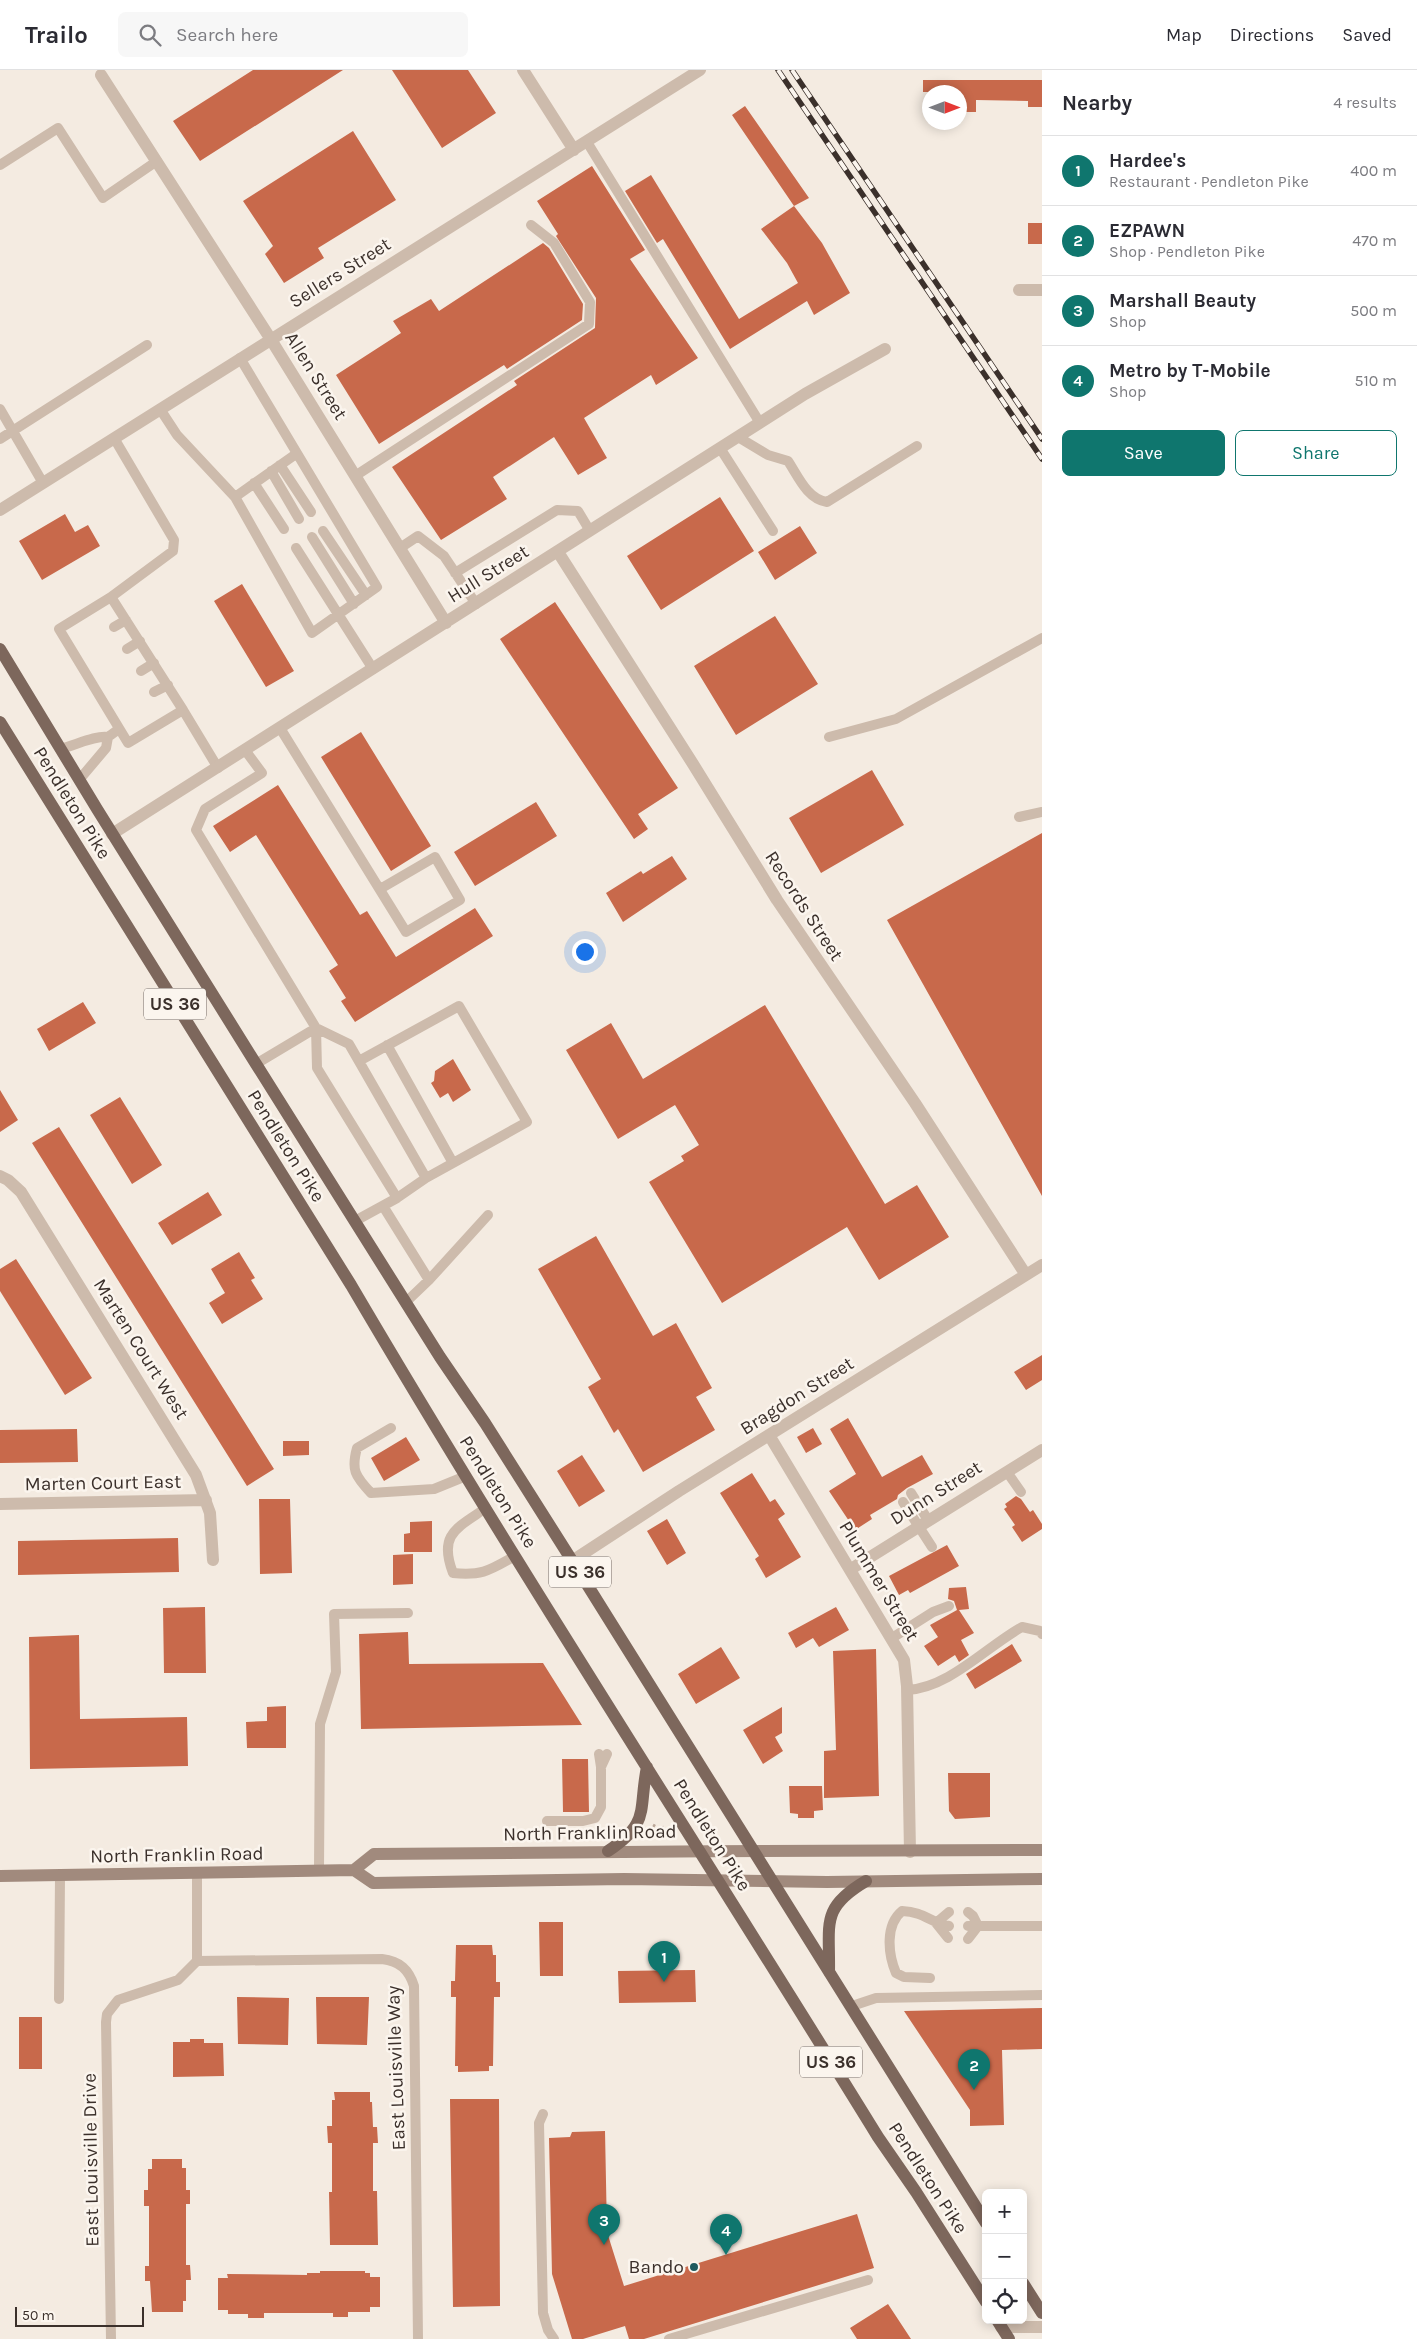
<!DOCTYPE html>
<html lang="en">
<head>
<meta charset="utf-8">
<style>
	:root { --surface:#fff; --page:#f7f7f7; --text:#2b2b33; --muted:#7c7c81; --line:#e1e1e2; --accent:#0f766e }
	body { margin:0; font-family:Karla,sans-serif; background:var(--page); color:var(--text) }
	.controls { position:absolute; right:15px; bottom:15px; display:grid; overflow:hidden; border-radius:8px; box-shadow:0 2px 12px #0003 }
	.controls button { width:45px; height:45px; display:grid; place-items:center; padding:0; border:0; border-bottom:1px solid var(--line); background:var(--surface); color:var(--text); font:25px sans-serif }
	.compass { position:absolute; left:922px; top:15px; width:45px; height:45px; border-radius:50%; background:var(--surface); box-shadow:0 2px 12px #0003; rotate:90deg }
	.scale { position:absolute; left:15px; bottom:12px; width:129px; box-sizing:border-box; padding-left:5px; border:2px solid #3b302b; border-top:0; font-size:14px; line-height:18px; white-space:nowrap; color:#3b302b; -webkit-text-stroke:4px #fbf5ee; paint-order:stroke }
	.you { position:absolute; left:584px; top:881px; width:18px; height:18px; margin:-12px; border:4px solid #fff; border-radius:50%; background:#1a73e8; box-shadow:0 0 0 8px #1a73e833 }
	.badge { display:grid; place-items:center; width:32px; height:32px; border-radius:50%; background:var(--accent); color:#fff; font-size:16px; font-weight:700 }
	.pin { position:absolute; translate:-50% -41px; filter:drop-shadow(0 1px 2px #0008) }
	.pin::after { content:''; position:absolute; top:26px; width:18px; height:15px; background:inherit; clip-path:polygon(0 0,100% 0,50% 100%) }
	.list { margin:0; padding:0; list-style:none }
	h2 { display:flex; justify-content:space-between; align-items:center; height:65px; margin:0; padding:0 20px; font-size:21px }
	h2 small { font-size:16px; font-weight:400; color:var(--muted) }
	.list li { display:grid; grid-template-columns:32px 1fr auto; gap:15px; align-items:center; box-sizing:border-box; height:70px; padding:0 20px; border-top:1px solid var(--line) }
	.list b { display:block; font-size:19px; white-space:nowrap }
	.list p { margin:0; font-size:16px; white-space:nowrap; color:var(--muted) }
	.list em { font-size:16px; font-style:normal; color:var(--muted) }
	.actions { display:flex; gap:10px; padding:15px 20px }
	.actions a { flex:1; padding:11px 0; border:1px solid var(--accent); border-radius:8px; text-align:center; font-size:18px; color:var(--accent) }
	.actions .main { background:var(--accent); color:#fff }
	.icon { flex:none; width:28px; height:28px; fill:none; stroke:currentColor; stroke-width:2; stroke-linecap:round; stroke-linejoin:round }
	.map { position:relative; flex:none; width:1042px; height:2269px; overflow:hidden }
	header { display:flex; align-items:center; gap:30px; box-sizing:border-box; height:70px; padding:0 25px; background:var(--surface); border-bottom:1px solid var(--line) }
	header strong { font-size:24px }
	nav { display:flex; gap:28px; margin-inline-start:auto; font-size:18px }
	.search { width:350px; height:45px; background:var(--page); display:flex; align-items:center; gap:12px; box-sizing:border-box; padding:0 18px; border-radius:8px; color:var(--muted); font-size:19px }
	main { display:flex }
	aside { flex:1; background:var(--surface) }
	.map>svg:first-child { display:block }
</style>
</head>
<body>
<header>
<strong>Trailo</strong>
<div class="search"><svg class="icon" aria-label="search" viewBox="0 0 24 24"><circle cx="10" cy="10" r="6"/><path d="M15 15l6 6"/></svg>Search here</div>
<nav><a>Map</a><a>Directions</a><a>Saved</a></nav>
</header>
<main>
<div class="map">
<svg width="1042" height="2269" viewBox="0 0 1042 2269">
	<rect width="100%" height="100%" fill="#f4ebe1"/>
	<path fill="#c8694b" d="M253 0H343L200 91 173 51Z
		M392 0H468L496 43 442 78Z
		M923 10H1042V37H1028V31L976 30V42H960V22H923Z
		M745 36 809 128 794 136 732 45Z
		M353 61 396 130 318 178 324 188 284 213 265 184 273 176 243 131Z
		M592 96 645 180 630 189 698 288 656 315 651 305 584 348 607 388 578 405 554 367 493 407 507 429 441 470 392 397 517 315 514 311 595 258 596 228 556 166 558 164 537 131Z
		M651 105 739 249 798 213 787 193 761 159 794 136 822 173 850 223 814 245 807 231 730 279 663 169 657 173 625 121Z
		M1028 153H1042V174H1028Z
		M543 173 549 178 583 234 582 250 507 299 504 295 379 374 336 305 401 263 393 251 431 229 439 241Z
		M720 427 754 481 661 540 627 486Z
		M65 444 75 462 88 455 100 476 42 510 19 471Z
		M800 456 817 483 775 510 758 482Z
		M242 514 294 601 266 617 214 531Z
		M555 532 678 718 638 744 648 759 634 769 500 569Z
		M775 546 818 614 736 665 694 596Z
		M361 662 431 776 391 801 321 687Z
		M872 700 904 755 821 803 789 748Z
		M278 715 360 845 367 841 396 887 475 838 493 866 355 952 341 931 346 928 329 901 338 895 256 765 230 782 213 756Z
		M536 732 557 766 475 816 454 782Z
		M1042 763V1126L887 850Z
		M672 786 687 809 623 852 606 823 641 801 643 804Z
		M83 932 96 953 49 981 37 959Z
		M765 935 885 1134 917 1115 949 1167 879 1210 847 1157 722 1233 649 1112 684 1091 681 1086 699 1075 675 1035 618 1069 566 980 611 953 643 1009Z
		M453 989 471 1020 453 1032 448 1023 440 1028 431 1013 434 1011 435 1001Z
		M0 1020 18 1050 0 1062Z
		M120 1027 162 1095 132 1114 90 1045Z
		M59 1057 274 1399 247 1416 32 1073Z
		M208 1122 222 1145 172 1175 158 1153Z
		M596 1166 653 1266 676 1253 712 1318 696 1327 715 1360 643 1402 618 1359 614 1363 588 1317 601 1309 538 1199Z
		M239 1182 255 1208 251 1210 263 1229 222 1254 209 1233 225 1223 211 1199Z
		M16 1189 92 1308 65 1325 0 1221V1199Z
		M1042 1285V1310L1026 1320 1014 1302Z
		M848 1348 882 1407 922 1385 933 1404 907 1418 898 1425 897 1429 870 1445 872 1449 855 1460 829 1421 856 1404 830 1359Z
		M813 1358 822 1374 806 1383 797 1367Z
		M77 1359 78 1392 0 1393V1360Z
		M406 1367 420 1390 384 1411 371 1388Z
		M283 1371H309V1385L283 1386Z
		M582 1385 605 1421 579 1437 557 1401Z
		M752 1403 770 1432 775 1429 785 1444 778 1449 801 1487 766 1508 755 1489 759 1486 720 1423Z
		M1016 1426 1021 1429 1030 1442 1033 1440 1042 1454V1459L1022 1472 1012 1457 1015 1455 1004 1439 1007 1437 1005 1434Z
		M259 1429H290L292 1503 260 1504Z
		M667 1449 686 1483 667 1495 647 1461Z
		M432 1451V1482H404V1464L410 1463V1452Z
		M178 1468 179 1502 18 1505V1471Z
		M947 1475 959 1496 910 1523 908 1520 899 1525 889 1506Z
		M413 1484V1514L393 1515V1485Z
		M966 1517 969 1539 959 1540 974 1563 961 1570 969 1585 959 1592 955 1585 938 1596 924 1576 938 1567 930 1555 957 1540 954 1531 948 1529 949 1518Z
		M205 1537 206 1603H164L163 1538Z
		M836 1537 849 1560 819 1577 813 1568 796 1578 788 1563Z
		M408 1562 409 1594 543 1593 582 1655 361 1659 359 1564Z
		M79 1565 80 1649 187 1647 188 1696 30 1699 29 1567Z
		M1012 1574 1022 1591 975 1619 966 1604Z
		M721 1577 740 1608 696 1634 678 1604Z
		M876 1579 879 1726 824 1728V1681L836 1680 833 1581Z
		M286 1636V1678H247L246 1652 267 1651V1637Z
		M782 1637V1663L775 1667 783 1681 763 1694 743 1660Z
		M562 1689H588L589 1742H563Z
		M948 1703H990V1747L955 1749 949 1741Z
		M789 1716H822L823 1740 814 1741V1748H798V1744L790 1743Z
		M539 1852H563V1906H540Z
		M456 1875H492L493 1885H496V1912H500V1927H494L493 1996H489V2001L458 2002V1996H455L456 1927H451V1911H455Z
		M695 1900 696 1932 619 1933 618 1901Z
		M237 1927 289 1928 288 1975 238 1974Z
		M316 1927H369L367 1975 317 1974Z
		M1042 1938V1979L1002 1980 1004 2055 970 2056V2040L904 1941Z
		M19 1947H42V1999H19Z
		M190 1969H204V1973H223L224 2006 173 2007V1972H190Z
		M334 2022H370V2032H372L373 2057H377L378 2073H373V2121H377L378 2175H330L329 2122H332V2073H328L327 2056H332V2030H335Z
		M450 2029H499L500 2236 453 2237Z
		M605 2061 607 2162 624 2216 857 2144 874 2198 644 2269H629L625 2256 583 2269H572L552 2204 549 2068 570 2067 572 2062Z
		M152 2089H182V2098H186V2120H190V2134H186V2195H190L191 2210H186V2231H183V2242H152L150 2211H145V2196H149V2136H144V2120H148V2099H152Z
		M320 2201H365V2203H370V2207H380V2237H370V2242H348V2247H333V2243H264V2248H248V2244H228V2240H218V2208H228L227 2204 307 2205V2203H320Z
		M888 2234 911 2269H857L850 2258Z"/>
	<g fill="none" stroke-linecap="round" stroke-linejoin="round">
		<path stroke="#b9a596" stroke-width="3" stroke-dasharray="2.5 2.5" stroke-linecap="butt" d="M653 1755 660 1759 666 1756"/>
		<path stroke="#cdbbac" stroke-width="10" d="M587 72 760 353
			M0 95 58 58 103 128 157 91
			M0 339 43 413
			M160 339 177 365 235 427 312 563 377 517 240 288
			M738 367 768 385 788 391C798 406 807 429 827 432L917 376
			M114 368 174 470 173 481 111 527 59 559 128 673 183 640 218 698
			M0 369 147 275
			M720 378 773 461
			M280 395 311 442
			M271 401 299 449
			M355 406 589 254 590 232 554 173 531 155
			M254 413 284 459
			M235 427 296 384
			M323 461 366 525
			M312 467 354 534
			M296 478 373 599
			M400 478 418 466 444 486 476 534
			M455 503 557 440 578 441 590 461
			M111 527 183 640
			M114 557 126 550
			M127 579 140 571
			M141 601 154 593
			M154 622 168 615
			M280 658 406 862 460 830 435 787 380 819
			M829 667 896 649 1042 568
			M60 679C74 676 95 665 108 667L119 659
			M245 680 262 703 205 739 196 760 316 958 256 994
			M79 710 106 678 108 667
			M1019 747 1042 742
			M387 975 453 1093
			M359 991 459 936 527 1052 426 1108 397 1128
			M383 1136 429 1210
			M355 1151 397 1128 317 998 316 958 349 974 426 1108
			M406 1232 429 1210 488 1145
			M391 1358 357 1378C351 1400 355 1406 371 1423L434 1419 466 1406
			M1007 1402 1021 1422
			M911 1423 928 1450
			M903 1432 932 1477
			M486 1438C457 1458 438 1464 453 1503 483 1506 490 1500 515 1486
			M892 1568 933 1542 949 1536
			M907 1620C949 1618 986 1577 1022 1557L1040 1561 1042 1564
			M599 1684 601 1697 607 1684
			M547 1751H583L595 1748 601 1737V1697
			M319 1800 320 1654 336 1602 334 1544 408 1543
			M197 1802V1891
			M968 1842 973 1846 978 1856
			M968 1856H1042
			M948 1868 936 1853 949 1842
			M968 1869 978 1856
			M930 1908 904 1907 896 1903C888 1884 885 1855 902 1841 925 1842 929 1852 949 1856
			M59 1929 60 1806
			M852 1936 876 1928 1042 1925
			M543 2044 539 2053 543 2243 548 2260 554 2269
			M111 2269 106 1952 107 1944 118 1930 178 1910 197 1891 382 1889C400 1891 409 1900 414 1916L418 2269
			M669 2269 868 2210"/>
		<path stroke="#cdbbac" stroke-width="12" d="M523 0 574 80
			M101 5 270 268 446 553
			M1019 220H1042
			M0 440 700 0
			M558 482 693 694 777 830 915 1033 1026 1205
			M112 764 805 324 885 279
			M0 1106 8 1110 21 1122 196 1405 210 1443 213 1490
			M769 1365 904 1590 907 1616 910 1782
			M0 1434 206 1430
			M572 1491 679 1421 1042 1195
			M851 1499 1042 1380
			M1001 2257H1042"/>
		<path stroke="#a18a7d" stroke-width="12" d="M354 1800 374 1784C597 1781 819 1781 1042 1780
			M0 1806 354 1800 373 1813 624 1809 827 1812 1042 1809"/>
		<path stroke="#7d675c" stroke-width="12" d="M0 579 97 739 256 994 440 1287 485 1353 583 1508 986 2153
			M0 652 351 1215C520 1503 703 1783 878 2067L916 2122 986 2232
			M608 1781C651 1752 638 1741 647 1697
			M829 1902C830 1854 820 1838 866 1811
			M1023 2213 1042 2243
			M997 2250 1009 2269"/>
		<defs>
			<path id="rail" d="M778 0 1042 389
				M792 0 1042 369"/>
		</defs>
		<use href="#rail" stroke="#3b302b" stroke-width="5.5"/>
		<use href="#rail" stroke="#fbf5ee" stroke-width="4" stroke-dasharray="11" stroke-linecap="butt"/>
	</g>
	<circle fill="#1f5a5e" stroke="#fbf5ee" stroke-width="2" cx="694" cy="2197" r="5"/>
	<g text-anchor="middle" dominant-baseline="central" stroke-width="5" stroke-linejoin="round" paint-order="stroke">
		<g fill="#fbf5ee" stroke="#756b66" stroke-width="1">
			<rect x="144" y="918.5" width="62" height="31" rx="4"/>
			<rect x="549" y="1486.5" width="62" height="31" rx="4"/>
			<rect x="800" y="1976.5" width="62" height="31" rx="4"/>
		</g>
		<g font-size="18" font-weight="bold" fill="#3b302b">
			<text x="175" y="934">US 36</text>
			<text x="580" y="1502">US 36</text>
			<text x="831" y="1992">US 36</text>
		</g>
		<g font-size="19" fill="#3b302b" stroke="#fbf5ee">
			<text transform="translate(340 203) rotate(-32)">Sellers Street</text>
			<text transform="translate(316 306) rotate(58)">Allen Street</text>
			<text transform="translate(488 504) rotate(-32)">Hull Street</text>
			<text transform="translate(72 733) rotate(58)">Pendleton Pike</text>
			<text transform="translate(804 836) rotate(57)">Records Street</text>
			<text transform="translate(286 1076) rotate(58)">Pendleton Pike</text>
			<text transform="translate(141 1279) rotate(58)">Marten Court West</text>
			<text transform="translate(797 1326) rotate(-32)">Bragdon Street</text>
			<text transform="translate(103 1413) rotate(-1)">Marten Court East</text>
			<text transform="translate(498 1422) rotate(58)">Pendleton Pike</text>
			<text transform="translate(936 1423) rotate(-32)">Dunn Street</text>
			<text transform="translate(879 1511) rotate(59)">Plummer Street</text>
			<text transform="translate(590 1763) rotate(-1)">North Franklin Road</text>
			<text transform="translate(712 1765) rotate(58)">Pendleton Pike</text>
			<text transform="translate(177 1785) rotate(-1)">North Franklin Road</text>
			<text transform="translate(396 1998) rotate(-92)">East Louisville Way</text>
			<text transform="translate(91 2090) rotate(-91)">East Louisville Drive</text>
			<text transform="translate(928 2108) rotate(57)">Pendleton Pike</text>
		</g>
		<g font-size="19" fill="#3b302b" stroke="#fbf5ee" text-anchor="end">
			<text x="684" y="2197">Bando</text>
		</g>
	</g>
</svg>
<div class="controls">
<button>+</button>
<button>−</button>
<button><svg class="icon" aria-label="locate" viewBox="0 0 24 24"><circle cx="12" cy="12" r="6"/><path d="M12 2v4M12 18v4M2 12h4M18 12h4"/></svg></button>
</div>
<svg class="compass" viewBox="-18 -18 36 36"><path d="M0-13l5 13h-10z" fill="#e53935"/><path d="M0 13l5-13h-10z" fill="#7c7c81"/></svg>
<div class="scale">50 m</div>
<div class="you"></div>
<div class="pin badge" style="left:664px;top:1912px">1</div>
<div class="pin badge" style="left:974px;top:2020px">2</div>
<div class="pin badge" style="left:604px;top:2175px">3</div>
<div class="pin badge" style="left:726px;top:2185px">4</div>
</div>
<aside>
<h2>Nearby<small>4 results</small></h2>
<ul class="list">
<li><span class="badge">1</span><div><b>Hardee's</b><p>Restaurant · Pendleton Pike</p></div><em>400 m</em></li>
<li><span class="badge">2</span><div><b>EZPAWN</b><p>Shop · Pendleton Pike</p></div><em>470 m</em></li>
<li><span class="badge">3</span><div><b>Marshall Beauty</b><p>Shop</p></div><em>500 m</em></li>
<li><span class="badge">4</span><div><b>Metro by T-Mobile</b><p>Shop</p></div><em>510 m</em></li>
</ul>
<div class="actions"><a class="main">Save</a><a>Share</a></div>
</aside>
</main>
</body>
</html>
